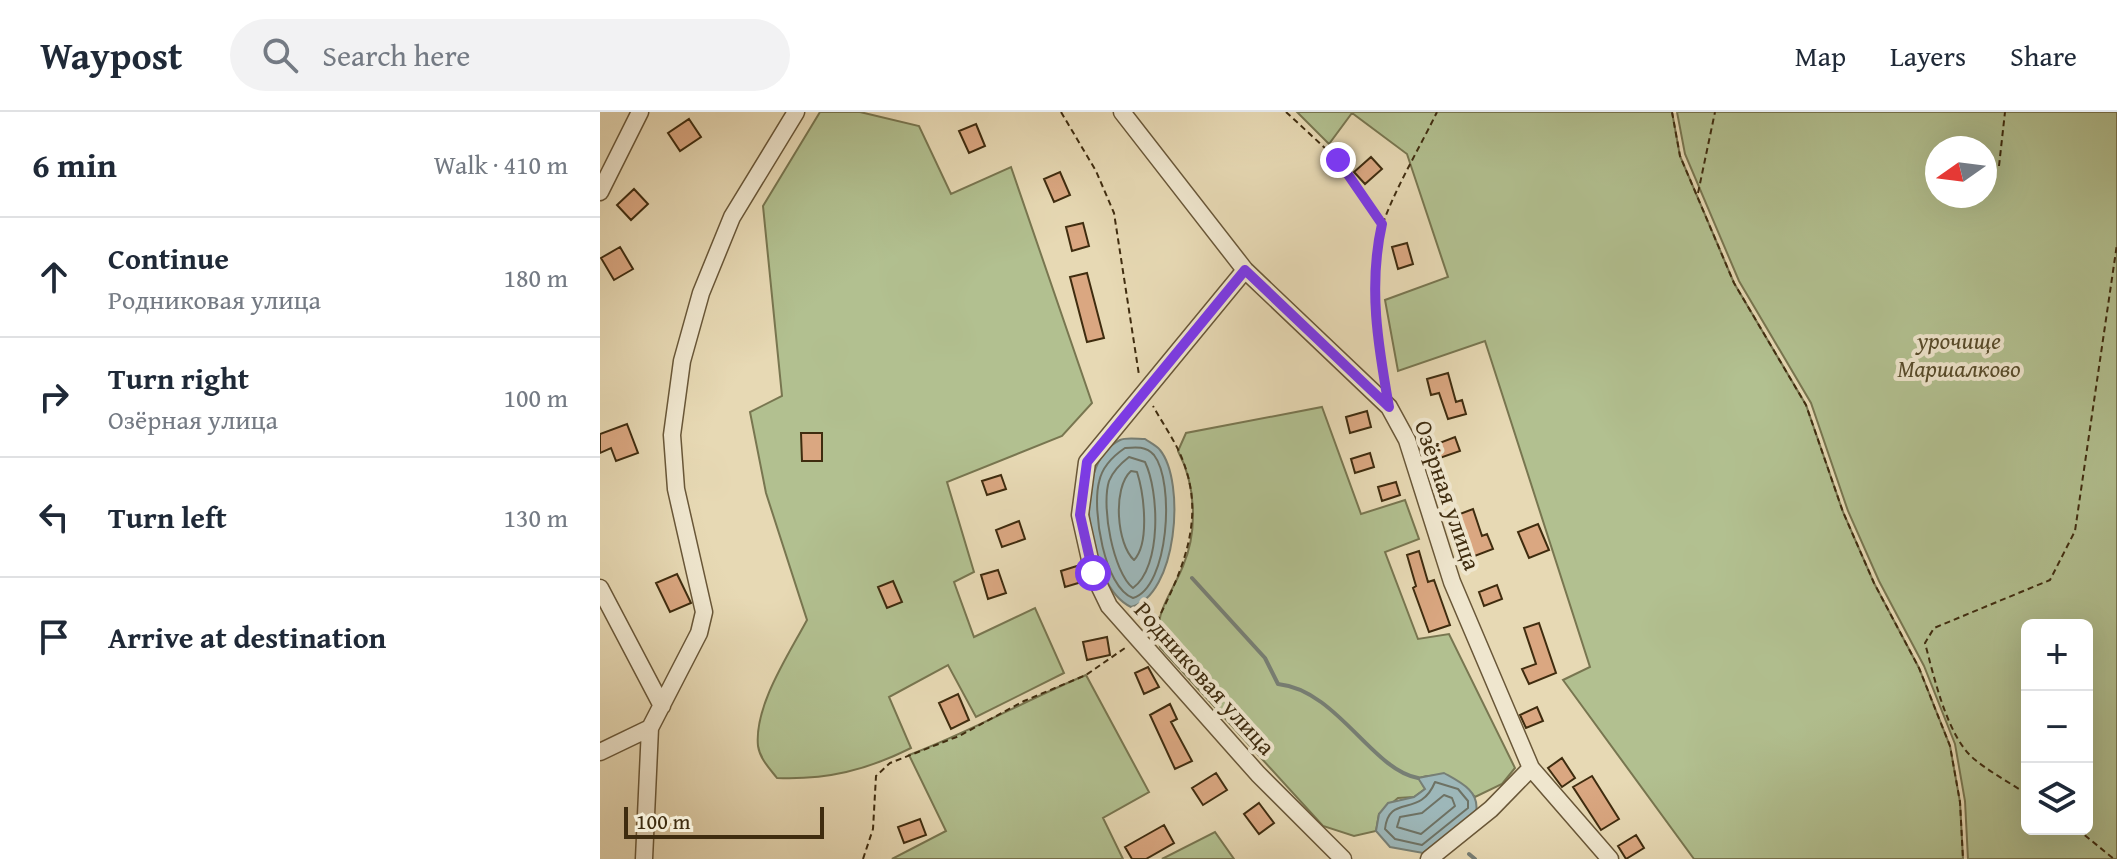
<!DOCTYPE html>
<html lang="en">
<head>
<meta charset="utf-8">
<style>
	:root { --surface:#fff; --page:#f2f2f3; --text:#1f2937; --muted:#747a83; --line:#e0e1e3 }
	body { margin:0; font-family:"Gentium Book Plus",serif; background:var(--page); color:var(--text) }
	.controls { position:absolute; right:24px; bottom:24px; display:grid; overflow:hidden; border-radius:12px; box-shadow:0 8px 32px #0002 }
	.controls button { width:72px; height:72px; display:grid; place-items:center; padding:0; border:0; border-bottom:2px solid var(--line); background:var(--surface); color:var(--text); font:40px sans-serif }
	.compass { position:absolute; left:1325px; top:24px; width:72px; height:72px; border-radius:50%; background:var(--surface); box-shadow:0 8px 32px #0002; rotate:256deg }
	.scale { position:absolute; left:24px; bottom:20px; width:200px; box-sizing:border-box; padding-left:8px; border:4px solid #3f2c0f; border-top:0; font-size:22px; line-height:28px; white-space:nowrap; color:#3f2c0f; -webkit-text-stroke:6px #efe6ce; paint-order:stroke }
	.stop { position:absolute; width:24px; height:24px; margin:-18px; border:6px solid #7c3aed; border-radius:50%; background:#fff }
	.stop.end { background:#7c3aed; border-color:#fff; box-shadow:0 2px 8px #0008 }
	.list { margin:0; padding:0; list-style:none }
	h2 { display:flex; justify-content:space-between; align-items:center; height:104px; margin:0; padding:0 32px; font-size:34px }
	h2 small { font-size:26px; font-weight:400; color:var(--muted) }
	.list li { display:grid; grid-template-columns:52px 1fr auto; gap:24px; align-items:center; box-sizing:border-box; height:120px; padding:0 32px; border-top:2px solid var(--line) }
	.list b { display:block; font-size:30px; white-space:nowrap }
	.list p { margin:0; font-size:26px; white-space:nowrap; color:var(--muted) }
	.list em { font-size:26px; font-style:normal; color:var(--muted) }
	.icon { flex:none; width:44px; height:44px; fill:none; stroke:currentColor; stroke-width:2; stroke-linecap:round; stroke-linejoin:round }
	.map { position:relative; flex:none; width:1517px; height:747px; overflow:hidden }
	header { display:flex; align-items:center; gap:48px; box-sizing:border-box; height:112px; padding:0 40px; background:var(--surface); border-bottom:2px solid var(--line) }
	header strong { font-size:38px }
	nav { display:flex; gap:44px; margin-inline-start:auto; font-size:28px }
	.search { width:560px; height:72px; background:var(--page); display:flex; align-items:center; gap:20px; box-sizing:border-box; padding:0 28px; border-radius:44px; color:var(--muted); font-size:30px }
	main { display:flex }
	aside { flex:1; background:var(--surface) }
	.map>svg:first-child { display:block }
</style>
</head>
<body>
<header>
<strong>Waypost</strong>
<div class="search"><svg class="icon" aria-label="search" viewBox="0 0 24 24"><circle cx="10" cy="10" r="6"/><path d="M15 15l6 6"/></svg>Search here</div>
<nav><a>Map</a><a>Layers</a><a>Share</a></nav>
</header>
<main>
<aside>
<h2>6 min<small>Walk · 410 m</small></h2>
<ul class="list">
<li><svg class="icon" aria-label="ahead" viewBox="0 0 24 24"><path d="M12 20V5M6 11l6-6 6 6"/></svg><div><b>Continue</b><p>Родниковая улица</p></div><em>180 m</em></li>
<li><svg class="icon" aria-label="right" viewBox="0 0 24 24"><path d="M7 20v-9h11M14 6l5 5-5 5"/></svg><div><b>Turn right</b><p>Озёрная улица</p></div><em>100 m</em></li>
<li><svg class="icon" aria-label="left" viewBox="0 0 24 24"><path d="M17 20v-9H6M10 6l-5 5 5 5"/></svg><div><b>Turn left</b></div><em>130 m</em></li>
<li><svg class="icon" aria-label="arrive" viewBox="0 0 24 24"><path d="M6 21V4h12l-3 4 3 4H6"/></svg><div><b>Arrive at destination</b></div></li>
</ul>
</aside>
<div class="map">
<svg width="1517" height="747" viewBox="0 0 1517 747">
	<rect width="100%" height="100%" fill="#e7d9b4"/>
	<filter id="stains"><feTurbulence type="fractalNoise" baseFrequency=".0025" numOctaves="4"/><feColorMatrix values="0 0 0 0 .2 0 0 0 0 .09 0 0 0 0 .02 0 0 0 .5 -.17"/></filter>
	<radialGradient id="worn" r=".72"><stop offset=".6" stop-color="#630" stop-opacity="0"/><stop offset="1" stop-color="#630" stop-opacity=".3"/></radialGradient>
	<path fill="#b2c090" stroke="#787650" stroke-width="2" fill-rule="evenodd" d="M220 0H260L319 14 351 82 411 55 492 291 462 324 347 370 374 460 354 470 374 525 435 496 464 561 376 605 348 553 289 585 311 636C267 658 227 668 177 666 170 657 160 647 158 634 154 594 189 542 207 508L166 381 150 300 182 284 163 94Z
		M697 0H1072L1080 44 1134 171 1206 293 1243 400 1274 471 1319 556 1350 634 1360 690 1363 747H1094L963 568 990 555 885 229 798 259 785 188 848 165 807 42 752 1 729 32Z
		M1077 0H1517V747H1368L1365 689 1355 632 1324 554 1279 469 1248 399 1211 291 1139 169 1085 42ZM1337 36H1385V84H1337ZM1427 513H1487V717H1427Z
		M722 295 761 402 805 388 819 427 785 440 818 527 849 522 915 656 902 672 875 685C861 669 840 659 819 666L825 677 814 685 798 686 779 702 776 719 754 724 723 714 560 535C553 500 570 486 583 454 598 419 596 373 578 339L586 321Z
		M486 563 549 680 503 706 523 747H292L346 719 309 643C370 620 426 588 486 563Z
		M615 720 634 747H562Z"/>
	<path fill="#9db7b9" stroke="#777f75" stroke-width="2" d="M545 327C549 330 557 334 560 338 586 370 577 484 531 495 488 475 468 353 520 328 526 325 538 327 545 327Z
		M844 661C860 670 880 679 876 700L823 741 790 735 776 719 779 702 788 691 814 685 825 677 818 666Z"/>
	<g fill="none" stroke-linecap="round" stroke-linejoin="round">
		<path stroke="#6e7264" stroke-width="2" d="M525 336C536 335 546 334 554 343 575 370 569 475 533 486 504 475 492 398 499 370 502 355 513 344 525 336Z
			M529 345 545 350C559 379 562 455 533 476 513 460 501 394 509 369 513 359 520 352 529 345Z
			M531 359 537 360C544 382 550 431 534 448 517 433 512 376 531 359Z
			M835 670 858 677 868 689V696L822 733 795 727 785 717C789 681 820 707 835 670Z
			M844 683 852 686 855 694 821 722 797 715 800 705 822 701Z"/>
		<path stroke="#777f75" stroke-width="4" d="M592 466 665 546 678 572C737 578 772 658 818 666
			M869 742 875 747"/>
	</g>
	<path fill="#daa781" stroke="#3f2c0f" stroke-width="2" d="M89 7 101 25 80 39 68 21Z
		M376 12 385 34 369 41 359 19Z
		M771 45 782 57 765 72 754 60Z
		M460 60 470 83 454 90 444 67Z
		M34 77 48 92 31 108 17 93Z
		M483 111 489 134 472 139 466 115Z
		M807 131 813 152 798 157 792 135Z
		M20 135 33 157 14 168 1 146Z
		M487 161 504 226 487 230 470 165Z
		M848 261 856 290 862 288 866 302 848 307 839 281 831 283 827 267Z
		M767 299 771 315 750 321 746 305Z
		M27 312 38 341 16 349 11 336 0 341V322Z
		M201 321H222V349H202Z
		M855 325 860 339 834 348 829 335Z
		M770 341 774 355 755 361 751 347Z
		M401 363 406 377 387 383 382 369Z
		M796 370 800 383 782 389 778 375Z
		M873 397 882 424 887 422 893 437 872 445 852 405Z
		M419 409 425 427 402 435 396 418Z
		M938 412 949 438 929 446 918 420Z
		M819 439 828 470 834 468 850 513 829 520 813 476 816 474 807 443Z
		M480 453 485 469 465 475 461 459Z
		M398 458 406 481 388 487 381 463Z
		M77 462 91 491 70 500 56 471Z
		M293 469 302 490 287 496 278 475Z
		M897 473 902 487 884 494 879 480Z
		M939 511 956 561 929 572 922 557 936 552 924 516Z
		M507 525 510 543 487 548 483 530Z
		M548 555 559 575 544 582 535 561Z
		M358 582 369 608 351 617 339 591Z
		M570 592 577 607 571 610 592 649 575 657 550 603Z
		M937 595 943 609 926 616 920 603Z
		M962 646 975 666 962 675 948 656Z
		M616 661 627 678 603 693 592 676Z
		M992 664 1019 707 1001 718 973 675Z
		M659 691 674 711 659 722 644 702Z
		M320 707 326 723 304 731 298 715Z
		M564 713 574 731 546 747H532L525 735Z
		M1036 723 1044 736 1026 747 1018 734Z"/>
	<g fill="none" stroke-linecap="round" stroke-linejoin="round">
		<defs>
			<path id="street" d="M522 0 645 158 789 295 807 328 852 470 931 656 1010 747
				M0 80 40 0
				M645 158 487 350 480 403 493 461 509 494 658 662 743 747
				M0 476 62 594
				M0 640 50 616
				M44 747 50 616 99 521 104 500 76 377 72 323 82 249 101 181 132 105 196 0
				M829 747 891 697 931 656"/>
		</defs>
		<use href="#street" stroke="#695738" stroke-width="19"/>
		<path stroke="#3f2c0f" stroke-width="2" stroke-dasharray="6 4" stroke-linecap="butt" d="M461 0 496 59 514 101 539 263
			M686 0 738 48 782 111
			M1072 0 1080 44 1134 171 1206 293 1243 400 1274 471 1319 556 1350 634 1360 690 1363 747
			M1399 54 1405 0
			M1098 81 1115 0
			M785 270C776 220 764 160 783 111 797 73 819 37 837 0
			M552 519C580 464 607 410 583 349 576 330 563 312 553 294
			M1427 682C1410 671 1390 660 1374 647 1347 624 1334 565 1325 531L1334 516 1450 468 1475 419 1517 132
			M1477 717 1514 747
			M263 747 273 717 276 664 290 651 359 624 424 589 486 563 525 536"/>
		<use href="#street" stroke="#efe6ce" stroke-width="16"/>
	</g>
	<g fill="none" stroke-linecap="round" stroke-linejoin="round">
		<path stroke="#7c3aed" stroke-width="10" d="M493 461 480 403 487 350 645 158 789 295C778 233 768 174 782 112L738 48"/>
	</g>
	<g text-anchor="middle" dominant-baseline="central" stroke-width="8" stroke-linejoin="round" paint-order="stroke">
		<g font-size="24" font-style="italic" fill="#564a29" stroke="#efe6ce">
			<text x="1359" y="228">урочище<tspan x="1359" dy="28">Маршалково</tspan></text>
		</g>
		<g font-size="24" fill="#3f2c0f" stroke="#efe6ce">
			<text transform="translate(848 383) rotate(71)">Озёрная улица</text>
			<text transform="translate(605 566) rotate(48)">Родниковая улица</text>
		</g>
	</g>
	<rect width="100%" height="100%" filter="url(#stains)"/>
	<rect width="100%" height="100%" fill="url(#worn)"/>
</svg>
<div class="controls">
<button>+</button>
<button>−</button>
<button><svg class="icon" aria-label="layers" viewBox="0 0 24 24"><path d="M12 4l9 5-9 5-9-5zM3 14l9 5 9-5"/></svg></button>
</div>
<svg class="compass" viewBox="-18 -18 36 36"><path d="M0-13l5 13h-10z" fill="#e53935"/><path d="M0 13l5-13h-10z" fill="#747a83"/></svg>
<div class="scale">100 m</div>
<div class="stop" style="left:493px;top:461px"></div>
<div class="stop end" style="left:738px;top:48px"></div>
</div>
</main>
</body>
</html>
